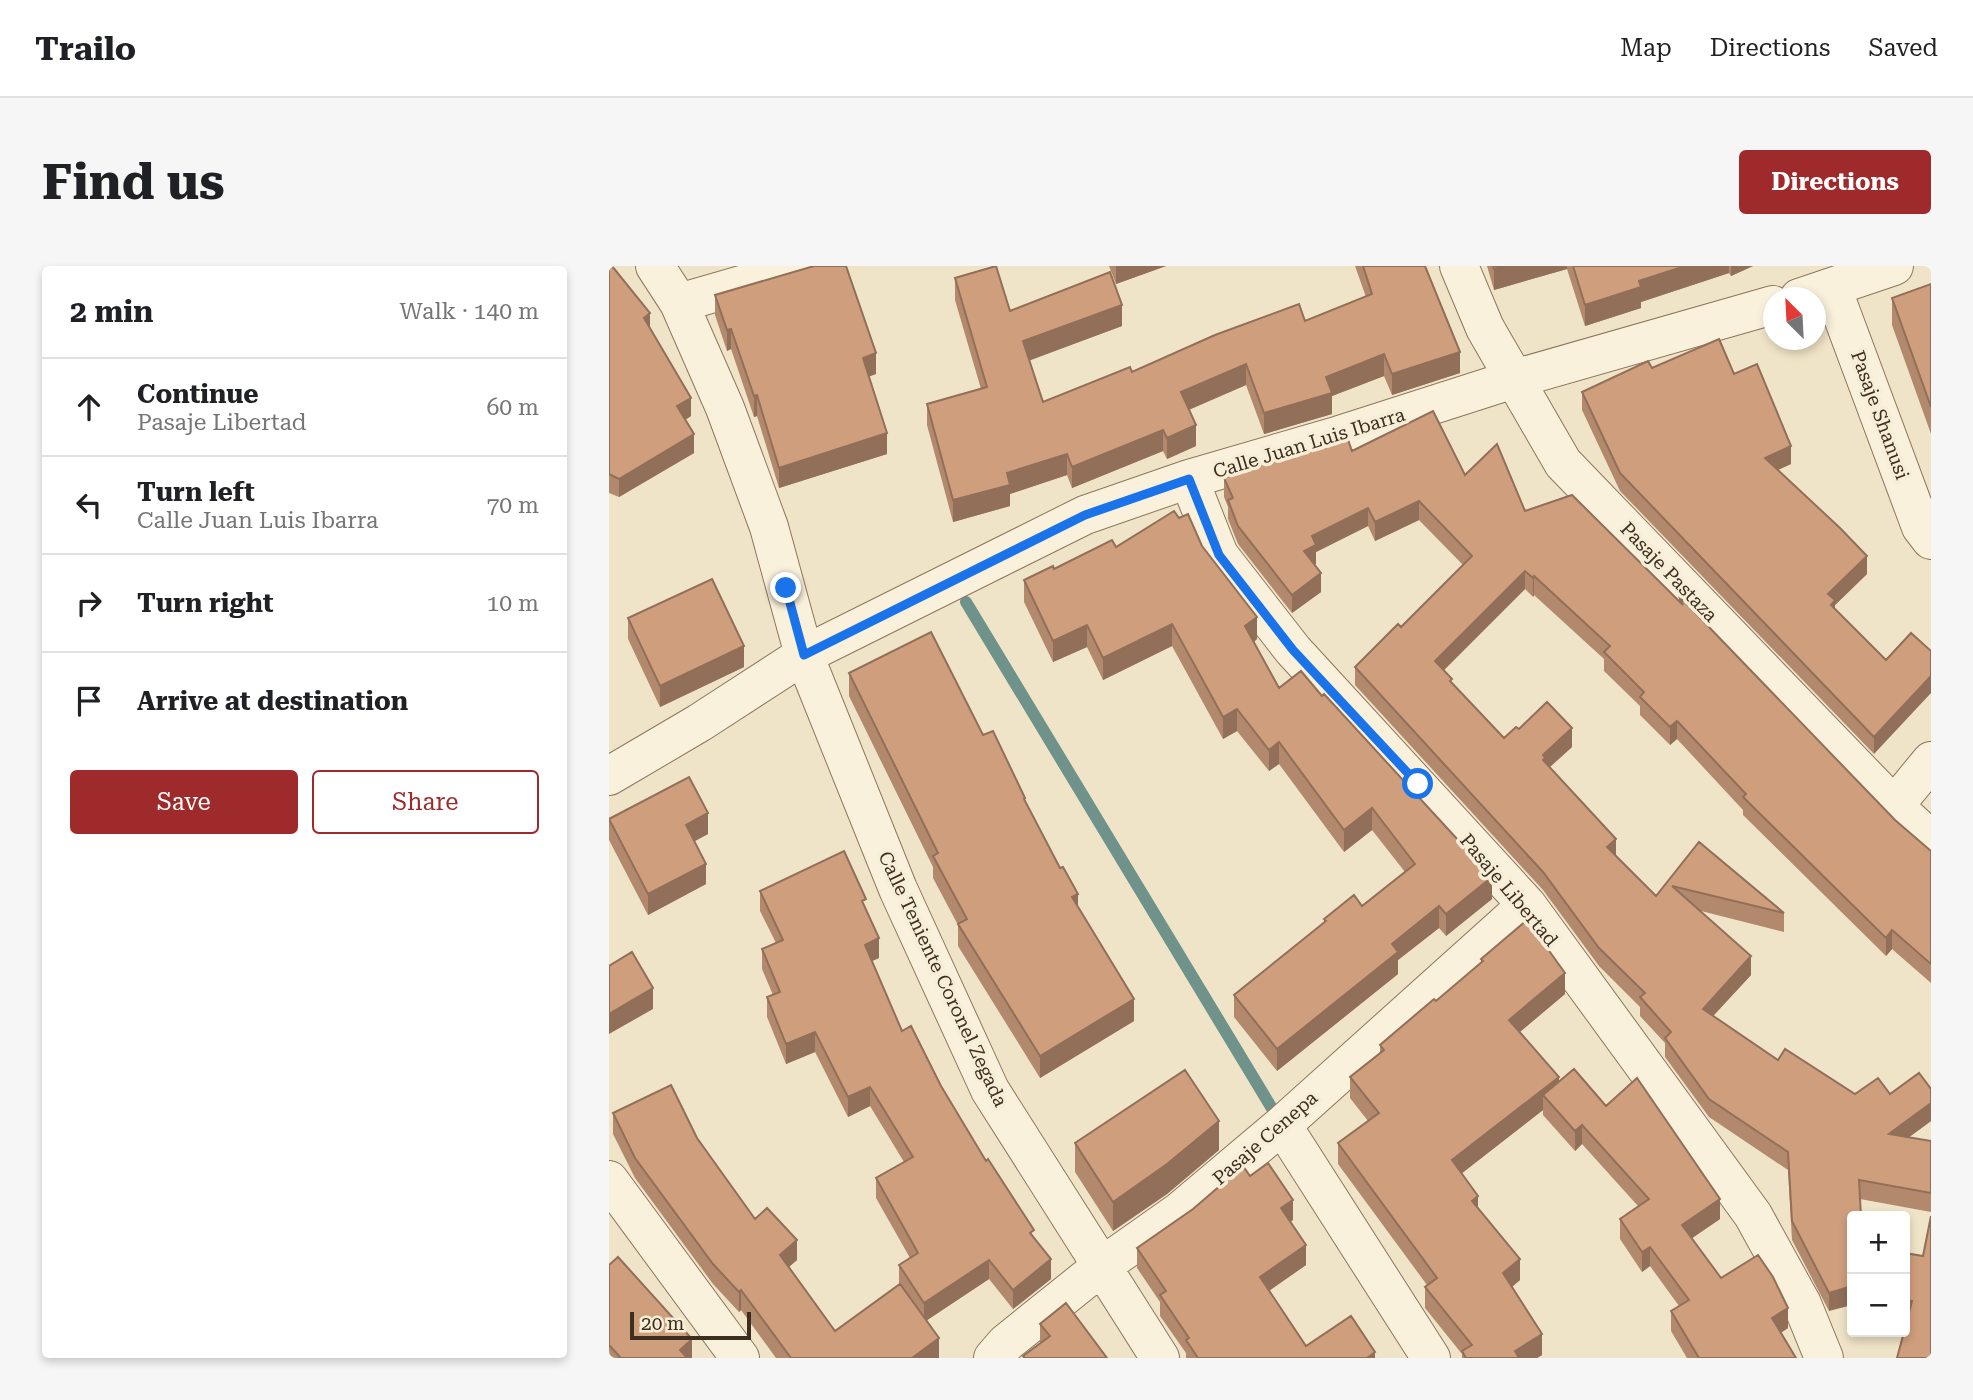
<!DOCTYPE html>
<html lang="en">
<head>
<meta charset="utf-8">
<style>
	:root { --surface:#fff; --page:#f6f6f6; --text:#202124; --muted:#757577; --line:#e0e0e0; --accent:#9e2a2b }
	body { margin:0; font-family:"Roboto Serif",serif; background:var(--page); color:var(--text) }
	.controls { position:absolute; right:21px; bottom:21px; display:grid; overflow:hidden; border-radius:7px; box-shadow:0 4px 10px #0003 }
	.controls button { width:63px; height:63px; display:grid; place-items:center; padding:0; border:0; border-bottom:2px solid var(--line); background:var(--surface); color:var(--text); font:35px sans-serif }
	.compass { position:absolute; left:1154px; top:21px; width:63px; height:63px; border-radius:50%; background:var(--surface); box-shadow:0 4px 10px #0003; rotate:336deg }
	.scale { position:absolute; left:21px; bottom:18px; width:121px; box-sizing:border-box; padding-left:7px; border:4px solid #3d2e20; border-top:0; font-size:19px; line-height:24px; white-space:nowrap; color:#3d2e20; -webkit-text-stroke:5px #f7eed8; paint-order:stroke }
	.stop { position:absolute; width:21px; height:21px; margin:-16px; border:5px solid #1a73e8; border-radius:50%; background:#fff }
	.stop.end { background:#1a73e8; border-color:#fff; box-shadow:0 2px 7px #0008 }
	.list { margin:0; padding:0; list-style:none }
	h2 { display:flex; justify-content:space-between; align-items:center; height:91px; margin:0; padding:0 28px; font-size:30px }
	h2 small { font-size:23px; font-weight:400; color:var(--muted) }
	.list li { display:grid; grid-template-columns:46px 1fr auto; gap:21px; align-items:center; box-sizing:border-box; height:98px; padding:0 28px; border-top:2px solid var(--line) }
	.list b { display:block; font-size:26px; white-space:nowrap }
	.list p { margin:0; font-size:23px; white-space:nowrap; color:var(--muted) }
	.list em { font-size:23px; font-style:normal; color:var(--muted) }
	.actions { display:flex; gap:14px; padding:21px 28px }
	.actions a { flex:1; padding:16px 0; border:2px solid var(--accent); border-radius:7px; text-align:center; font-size:24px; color:var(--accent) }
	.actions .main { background:var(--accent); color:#fff }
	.icon { flex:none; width:38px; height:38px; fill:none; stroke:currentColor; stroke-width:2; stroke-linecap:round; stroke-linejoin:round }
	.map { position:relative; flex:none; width:1322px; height:1092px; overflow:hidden; border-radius:7px }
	header { display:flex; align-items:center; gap:42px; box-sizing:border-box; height:98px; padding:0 35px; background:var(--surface); border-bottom:2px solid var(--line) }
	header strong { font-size:33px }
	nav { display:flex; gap:38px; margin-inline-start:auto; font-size:24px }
	.intro { display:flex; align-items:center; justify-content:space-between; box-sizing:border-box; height:168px; padding:0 42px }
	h1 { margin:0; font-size:49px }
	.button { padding:18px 32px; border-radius:7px; background:var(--accent); color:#fff; font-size:24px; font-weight:700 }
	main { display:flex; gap:42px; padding:0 42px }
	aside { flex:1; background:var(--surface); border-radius:7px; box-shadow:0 4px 10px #0003 }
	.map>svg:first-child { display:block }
</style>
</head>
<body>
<header>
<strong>Trailo</strong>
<nav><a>Map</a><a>Directions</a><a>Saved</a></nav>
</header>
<div class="intro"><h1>Find us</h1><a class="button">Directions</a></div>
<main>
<aside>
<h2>2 min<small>Walk · 140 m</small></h2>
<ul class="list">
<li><svg class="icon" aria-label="ahead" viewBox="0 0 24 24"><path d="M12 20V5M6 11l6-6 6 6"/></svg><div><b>Continue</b><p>Pasaje Libertad</p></div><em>60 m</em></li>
<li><svg class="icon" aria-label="left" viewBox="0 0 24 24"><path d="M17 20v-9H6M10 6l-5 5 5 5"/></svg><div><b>Turn left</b><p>Calle Juan Luis Ibarra</p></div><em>70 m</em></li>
<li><svg class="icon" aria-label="right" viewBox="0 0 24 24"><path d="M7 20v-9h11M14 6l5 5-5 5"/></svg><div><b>Turn right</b></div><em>10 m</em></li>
<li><svg class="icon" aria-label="arrive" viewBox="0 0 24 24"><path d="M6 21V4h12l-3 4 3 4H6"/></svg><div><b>Arrive at destination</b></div></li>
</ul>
<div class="actions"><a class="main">Save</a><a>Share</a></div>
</aside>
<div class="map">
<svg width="1322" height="1092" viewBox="0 0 1322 1092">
	<rect width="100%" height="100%" fill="#f0e4c8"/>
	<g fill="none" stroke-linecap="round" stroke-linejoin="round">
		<path stroke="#6f938a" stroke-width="12" d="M357 336 670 854"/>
		<defs>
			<path id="minor" d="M46 0 70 37 116 142 160 261 195 389 289 623 381 824 551 1092
				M850 0 876 62 954 197 1285 540 1322 574
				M1223 22 1312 261 1322 274
				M1190 32 1285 0
				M70 37 198 0
				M580 213 610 289 684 384 918 639 1144 949 1193 1038 1215 1092
				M0 510 90 457 195 389 476 249 580 213 724 171 905 113 1164 39
				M1285 540 1322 495
				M673 859 822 1092
				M0 914 131 1092
				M384 1092 397 1077 493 1000 571 945 673 859 918 639"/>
		</defs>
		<use href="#minor" stroke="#8d765c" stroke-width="40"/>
		<use href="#minor" stroke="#faf1dc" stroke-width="38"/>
	</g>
	<path fill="#b2896c" d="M0 0 41 63 82 150 76 154 85 187 10 231 0 227Z
		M500 0H557L507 18Z
		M746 0H816L851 107 783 129 775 110 723 130V148L655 168 637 119 580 144 587 180 558 193 554 185 463 222 458 209 401 228V240L344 256 318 159V138L372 123 346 34V12L401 45 513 60 420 94 434 136 523 106 696 55 757 31Z
		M878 0H1144L1122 10 1120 7 1032 36V42L976 60 958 3 885 24Z
		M1322 18V168L1283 59V32Z
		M106 29 267 108 260 110 278 188 170 222 148 150 145 151 122 83 118 85 106 49Z
		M1043 102 1125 108 1182 198 1168 204 1258 308 1226 339V343L1277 394 1265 488 1011 225 973 144V126Z
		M743 185 856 209 1070 335V330L1286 554 1322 585V717L1283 683 1277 690 1134 549V544L1068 473 1061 479 1031 449V440L995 405V393L925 329 924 331 916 323 835 404 843 418 895 472 910 463 963 481 940 502 1007 590 1047 630 1090 576 1175 647V666L1092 645 1142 709 1104 750 1169 794 1246 828H1281L1322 823V855L1300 871 1322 875V946L1251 933 1220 1045 1183 974 1179 904 1100 851 1056 791V777L1031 750V741L990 700 934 624 746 419V401L792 361 854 299 810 254 766 275 759 260 707 286V298L705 299 712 326 683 347 629 278 619 253V241L615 231V212Z
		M570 252 593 280 648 373 645 376 670 422 713 430 883 633 837 670 830 662 789 694V708L668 805 625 751V729L715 657V653L753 640 796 606 763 564 735 586 670 498 660 505 628 465 614 473 563 380 494 414 478 381 444 396 415 336V314L507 281Z
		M19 352 135 401 51 441 19 373Z
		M240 407 374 469 416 536 525 755 431 812 349 680V659L324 612V601L240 430Z
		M0 553 99 568 85 575 97 618 39 649 0 574Z
		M151 625 257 643 270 692 263 695 293 765 332 820 377 895 425 971 442 1013 404 1043 380 1013 317 1055 330 1092H167L132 1044 130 1046 104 1018 26 912 4 868V847L88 872 146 953 188 994 179 1001 226 1065 290 1019V999L301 992 267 932V912L295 896 261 840 239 851 206 786 177 798 158 751V731L164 729 153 703V683L167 677 151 645Z
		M872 693 956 728 911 766 950 816 997 840 1111 953 1083 972 1112 1012 1179 1062 1172 1067 1187 1092H1078L1062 1065V1045L1070 1040 1041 1000 1033 1006 1011 973V953L1029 940 973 878 966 885 934 849V844L853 907 869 943 911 1014 903 1021 933 1089 928 1092H853V1088L816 1042V1021L818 1019 729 898V877L759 855 741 832V811L771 787V779L827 735 872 697Z
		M466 877 610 884 558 928 504 965 466 906Z
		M641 910 684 954 681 956 697 999 660 1025 697 1080 766 1092H577V1087L551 1050V1036L528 1002V982Z
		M1296 987 1322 1092 1298 1053 1296 1052Z
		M0 999 83 1092H0Z
		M431 1058 498 1092H414V1090L431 1077Z"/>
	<path fill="#916f58" d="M507 0H557L507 18Z
		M895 0H958V3L885 24V3Z
		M1076 0H1120V7L1032 36V42L976 60V39L1030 15Z
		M1122 0H1144L1122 10Z
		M513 39V60L414 97V75Z
		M41 47V66L35 52Z
		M122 63V83L118 85V64Z
		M851 86V107L783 129V108Z
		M267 87V108L254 113V92Z
		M775 88V110L723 130V148L655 168V147L717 111Z
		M637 98V119L572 147V126Z
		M148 129V150L145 151V130Z
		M82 132V150L68 159V140Z
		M587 159V180L558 193V172Z
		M554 164V185L463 222V201Z
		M278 167V188L170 222V202Z
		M85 168V187L10 231V213Z
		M1182 180V198L1156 210V192Z
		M458 188V209L401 228V240L344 256V234L398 207Z
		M810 235V254L766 275V256Z
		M759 242V260L707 286V298L695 303V285L703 270Z
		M1258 290V308L1226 339V351L1222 356 1219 328Z
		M916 305V323L826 413V395Z
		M712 307V326L683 347V329Z
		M925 310V329L924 331V312Z
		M648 351V373L636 382V360Z
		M563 358V380L494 414V392Z
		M478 359V381L444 396V375Z
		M135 380V401L51 441V420Z
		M1322 410V427L1265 488V471Z
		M628 443V465L614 473V451Z
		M1068 455V473L1061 479V461Z
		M963 462V481L936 505 934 513V489Z
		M670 476V498L660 505V484Z
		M763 542V564L735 586V564Z
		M99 547V568L77 580V559Z
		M1007 573V591L998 581Z
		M97 598V618L39 649V628Z
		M883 611V633L837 670V648Z
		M469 628V651L463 631Z
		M830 640V662L789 694V708L668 805V783L783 678Z
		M1283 664V683L1277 690V672Z
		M270 672V692L256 698V679Z
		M1142 690V709L1094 761V743Z
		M956 707V728L900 775V754Z
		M44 722V743L0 768V748Z
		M525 733V755L431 812V790Z
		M206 766V786L177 798V778Z
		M950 811V832L934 829V844L843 915V894Z
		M261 821V840L239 851V831Z
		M1322 837V855L1280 886V868Z
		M610 855V884L558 928 504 965V936Z
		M973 859V878L966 885V865Z
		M869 930V951L863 935Z
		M1111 933V953L1073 979V959Z
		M684 934V954L672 962V942Z
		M188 974V994L171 1009V989Z
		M697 979V999L651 1031V1011Z
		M1041 981V1000L1033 1006V986Z
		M442 993V1013L404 1043V1024Z
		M911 993V1014L894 1028V1007Z
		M380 994V1013L315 1056V1037Z
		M1243 1020V1039L1220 1045V1027Z
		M132 1024V1044L130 1046V1026Z
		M1179 1042V1062L1163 1072V1052Z
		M933 1068V1089L928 1092H906V1085Z
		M330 1072V1092H303Z
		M83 1073V1092H71V1084Z
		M766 1086V1092H758Z"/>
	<path fill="#cf9f7d" stroke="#916f58" stroke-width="2" d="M0 0H3L41 47 35 52 82 132 68 140 85 168 10 213 0 208Z
		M205 0H237L267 87 254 92 278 167 170 202 148 129 145 130 122 63 118 64 106 29Z
		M387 0 401 45 501 6 513 39 414 75 434 136 521 101 523 106 606 69 690 38 696 55 763 28 754 0H816L851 86 783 108 775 88 717 111 723 127 655 147 637 98 572 126 587 159 558 172 554 164 463 201 458 188 398 207 401 219 344 234 318 138 378 121 346 12Z
		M884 0H895L885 3Z
		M964 0H1076L1030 15 1032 21 976 39Z
		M1322 18V141L1283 32Z
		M1110 73 1125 108 1148 98 1182 180 1156 192 1231 262 1258 290 1219 328 1226 334 1222 339 1277 394 1302 367 1322 385V410L1265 471 1011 207 973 126 1039 95 1043 102Z
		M824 145 856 209 888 178 916 245 963 229 1074 339 1070 330 1286 554 1322 585V698L1283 664 1277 672 1134 531 1137 528 1068 455 1061 461 1031 431 1035 426 995 386 1001 380 925 310 924 312 916 305 826 395 843 413 841 415 895 472 907 461 910 463 938 436 963 462 934 489 936 492 934 494 1007 573 998 581 1047 630 1090 576 1175 647 1063 620 1142 690 1094 743 1169 794 1176 783 1246 828 1269 812 1281 828 1310 807 1322 823V837L1280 868 1322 875V927L1250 914 1252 950H1243V1020L1220 1027 1183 955 1179 886 1100 833 1056 772 1062 766 1031 731 1036 727 990 682 934 606 746 401 789 358 792 361 863 290 810 235 766 256 759 242 703 270 707 279 695 285 712 307 683 329 629 260 619 234 624 232 615 212 651 197 738 171 743 185Z
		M565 245 570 252 579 248 593 280 648 351 636 360 670 422 692 405 713 430 715 428 883 611 837 648 830 640 783 678 789 686 668 783 625 729 717 655 715 653 745 629 753 640 806 598 763 542 735 564 670 476 660 484 628 443 614 451 563 358 494 392 478 359 444 375 415 314 444 300 445 303 503 274 507 281Z
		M103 313 135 380 51 420 19 352Z
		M322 366 374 469 384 465 416 532 415 533 451 602 454 601 469 628 463 631 525 733 431 790 349 658 358 653 324 590 329 587 240 407Z
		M80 511 99 547 77 559 97 598 39 628 0 553Z
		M235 585 257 633 253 635 270 672 256 679 293 765 302 760 332 820 377 895 379 893 425 964 421 967 442 993 404 1024 380 994 315 1037 290 999 309 987 267 912 304 891 261 821 239 831 206 766 177 778 158 731 171 726 153 683 174 674 151 625Z
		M918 654 956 707 900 754 950 811 843 894 869 930 863 935 911 993 894 1007 933 1068 906 1085 910 1092H857L853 1085 863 1079 816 1021 828 1012 729 877 770 847 741 811 775 784 771 779 825 733 827 735 874 695 872 693Z
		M23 686 44 722 0 748V700Z
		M965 803 997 840 1028 812 1111 933 1073 959 1112 1012 1149 989 1164 1011 1179 1042 1163 1052 1187 1092H1090L1062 1045 1080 1034 1041 981 1033 986 1011 953 1040 933 973 859 966 865 934 829Z
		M576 804 610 855 558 898 504 936 466 877Z
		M62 819 88 872 146 953 158 942 188 974 171 989 226 1065 291 1018 330 1072 303 1092H182L132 1024 130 1026 104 998 26 892 4 847Z
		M659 897 684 934 672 942 697 979 651 1011 697 1080 742 1050 766 1086 758 1092H589L577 1074 580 1072 551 1029 557 1025 528 982 584 943 634 900 641 910Z
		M1322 950V1092H1288L1295 1066H1296V1062L1303 1035 1296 1034V987L1314 990Z
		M9 991 83 1073 71 1084 78 1092H9L11 1091 0 1079V999Z
		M457 1037 498 1092H416L414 1090 441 1070 431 1058Z"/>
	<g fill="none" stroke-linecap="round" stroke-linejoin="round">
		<path stroke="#1a73e8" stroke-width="9" d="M177 322 195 389 476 249 580 213 610 289 684 384 809 518"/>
	</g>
	<g text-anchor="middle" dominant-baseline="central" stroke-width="7" stroke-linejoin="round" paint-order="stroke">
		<g font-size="19" fill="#3d2e20" stroke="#f7eed8">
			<text transform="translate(1271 149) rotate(70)">Pasaje Shanusi</text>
			<text transform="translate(700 177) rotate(-17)">Calle Juan Luis Ibarra</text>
			<text transform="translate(1060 306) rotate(46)">Pasaje Pastaza</text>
			<text transform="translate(900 624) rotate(50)">Pasaje Libertad</text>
			<text transform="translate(334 713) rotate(65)">Calle Teniente Coronel Zegada</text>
			<text transform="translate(656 872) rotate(-41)">Pasaje Cenepa</text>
		</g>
	</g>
</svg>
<div class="controls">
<button>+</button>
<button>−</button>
</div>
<svg class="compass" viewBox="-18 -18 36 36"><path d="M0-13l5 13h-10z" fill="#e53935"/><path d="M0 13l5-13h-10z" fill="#757577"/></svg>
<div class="scale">20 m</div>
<div class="stop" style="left:809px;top:518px"></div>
<div class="stop end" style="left:177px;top:322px"></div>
</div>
</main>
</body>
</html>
